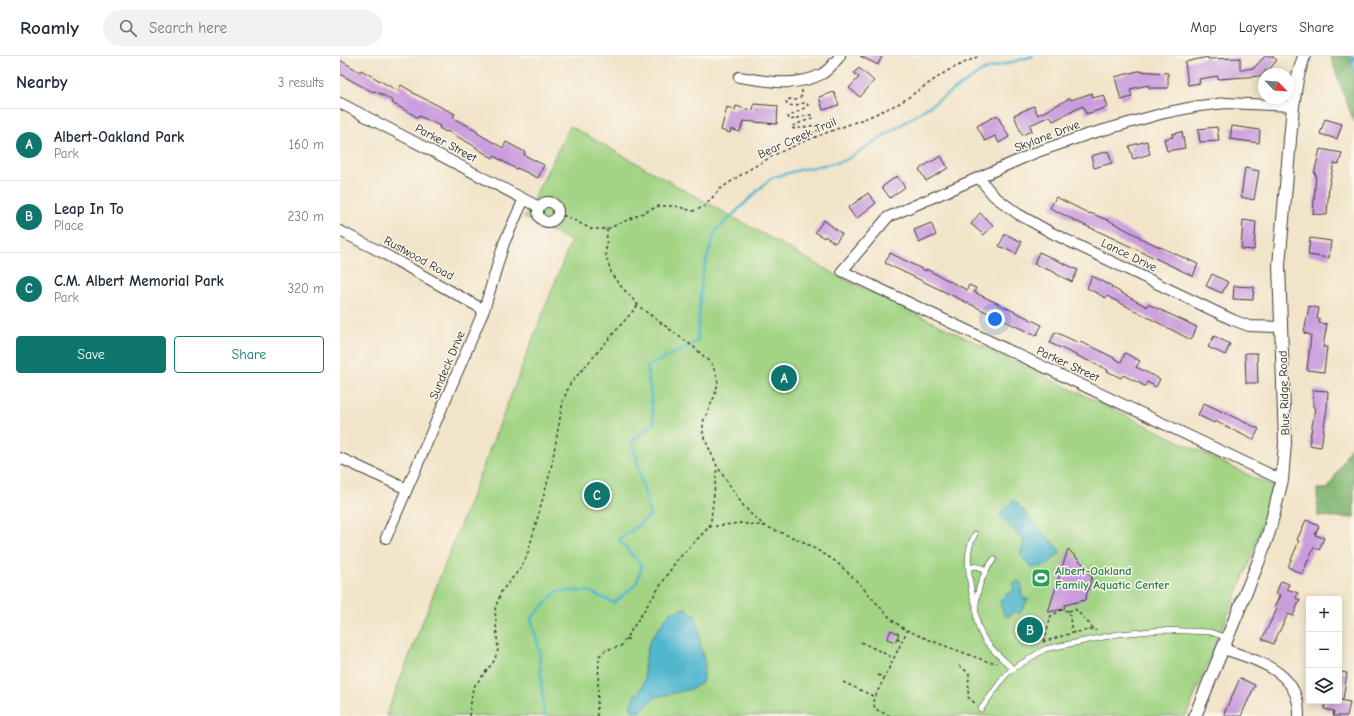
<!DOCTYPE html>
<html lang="en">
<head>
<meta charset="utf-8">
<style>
	:root { --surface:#fff; --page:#f2f2f3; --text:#1f2937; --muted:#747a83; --line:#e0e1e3; --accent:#0f766e }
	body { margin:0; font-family:"Comic Neue",sans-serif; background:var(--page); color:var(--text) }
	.controls { position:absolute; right:12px; bottom:12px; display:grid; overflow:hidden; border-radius:4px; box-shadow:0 2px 10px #0003 }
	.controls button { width:36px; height:36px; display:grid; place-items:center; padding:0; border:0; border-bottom:1px solid var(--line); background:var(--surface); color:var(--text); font:20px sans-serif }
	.compass { position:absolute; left:918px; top:12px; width:36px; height:36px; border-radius:50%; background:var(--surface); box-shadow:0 2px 10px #0003; rotate:115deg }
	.you { position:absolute; left:655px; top:263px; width:14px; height:14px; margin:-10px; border:3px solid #fff; border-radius:50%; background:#1a73e8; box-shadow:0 0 0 6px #1a73e833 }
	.badge { display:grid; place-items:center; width:26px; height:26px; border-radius:50%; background:var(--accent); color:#fff; font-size:13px; font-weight:700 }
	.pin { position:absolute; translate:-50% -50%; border:2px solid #fff; box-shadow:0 1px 4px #0006 }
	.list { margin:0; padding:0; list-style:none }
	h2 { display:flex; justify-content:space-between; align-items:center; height:52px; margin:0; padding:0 16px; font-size:17px }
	h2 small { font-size:13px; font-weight:400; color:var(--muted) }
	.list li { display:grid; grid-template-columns:26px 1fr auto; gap:12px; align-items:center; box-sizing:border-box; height:72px; padding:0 16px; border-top:1px solid var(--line) }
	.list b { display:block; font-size:15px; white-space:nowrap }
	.list p { margin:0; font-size:13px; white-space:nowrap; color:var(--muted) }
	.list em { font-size:13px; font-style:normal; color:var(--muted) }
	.actions { display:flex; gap:8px; padding:12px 16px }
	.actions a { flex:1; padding:9px 0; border:1px solid var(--accent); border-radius:4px; text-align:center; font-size:14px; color:var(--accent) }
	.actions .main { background:var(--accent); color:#fff }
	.icon { flex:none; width:22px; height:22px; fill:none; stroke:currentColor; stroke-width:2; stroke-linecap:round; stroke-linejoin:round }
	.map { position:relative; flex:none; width:1014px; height:660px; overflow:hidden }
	header { display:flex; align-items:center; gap:24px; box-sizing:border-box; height:56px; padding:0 20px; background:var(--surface); border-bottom:1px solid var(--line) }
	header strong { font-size:19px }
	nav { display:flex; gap:22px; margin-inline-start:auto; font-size:14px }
	.search { width:280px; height:36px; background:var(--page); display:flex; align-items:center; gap:10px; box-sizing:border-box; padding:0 14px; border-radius:22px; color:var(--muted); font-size:15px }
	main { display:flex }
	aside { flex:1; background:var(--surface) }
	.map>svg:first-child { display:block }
</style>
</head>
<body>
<header>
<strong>Roamly</strong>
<div class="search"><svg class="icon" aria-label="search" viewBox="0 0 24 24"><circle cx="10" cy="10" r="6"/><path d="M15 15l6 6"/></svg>Search here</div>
<nav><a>Map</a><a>Layers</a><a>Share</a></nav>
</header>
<main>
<aside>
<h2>Nearby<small>3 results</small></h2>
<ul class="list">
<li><span class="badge">A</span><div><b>Albert-Oakland Park</b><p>Park</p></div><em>160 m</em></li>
<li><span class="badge">B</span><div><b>Leap In To</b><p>Place</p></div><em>230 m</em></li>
<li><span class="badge">C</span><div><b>C.M. Albert Memorial Park</b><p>Park</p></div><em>320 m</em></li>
</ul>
<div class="actions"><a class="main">Save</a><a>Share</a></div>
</aside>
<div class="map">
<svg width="1014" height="660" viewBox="0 0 1014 660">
	<rect width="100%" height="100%" fill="#fbf7ec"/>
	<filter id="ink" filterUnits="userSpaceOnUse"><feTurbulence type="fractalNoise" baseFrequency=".025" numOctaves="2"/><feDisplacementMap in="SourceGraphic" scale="8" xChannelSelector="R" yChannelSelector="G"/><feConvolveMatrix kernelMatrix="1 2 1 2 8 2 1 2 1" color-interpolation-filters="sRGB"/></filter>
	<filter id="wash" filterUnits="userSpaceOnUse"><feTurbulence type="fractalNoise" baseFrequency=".012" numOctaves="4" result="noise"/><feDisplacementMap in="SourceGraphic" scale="16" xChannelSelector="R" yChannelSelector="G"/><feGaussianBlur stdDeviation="0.9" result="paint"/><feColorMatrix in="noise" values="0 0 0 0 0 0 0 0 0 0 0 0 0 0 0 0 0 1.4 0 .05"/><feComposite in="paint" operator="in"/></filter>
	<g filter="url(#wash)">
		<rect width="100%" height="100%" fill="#f2e4c9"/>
		<path fill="#a2d484" stroke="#5f7850" d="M230 70 498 220 933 431 914 495 846 660H46L231 185 184 162Z"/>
		<path fill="#81b672" stroke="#4e6947" d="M990 0H1014V66Z
			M1014 385V462L978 460 977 433H988Z"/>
		<path fill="#51b7cf" stroke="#366a76" d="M674 444 721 496 707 509 692 512 680 499 684 485 659 458Z
			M678 525 681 527 682 541 683 542 688 543 680 558 673 555 671 559 667 561 664 559C663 552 659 550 661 543L666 538 671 537 674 532V527Z
			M346 552 355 560 359 570 360 588 365 608 362 627 352 633 316 641 300 655 294 656 290 650 295 639 301 633 305 623 304 613 306 599 310 584 330 557Z"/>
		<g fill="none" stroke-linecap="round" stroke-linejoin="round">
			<path stroke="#51b7cf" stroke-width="2.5" d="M1011 0 1014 16
				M204 660 199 592 191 563 217 535H248L274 547 296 528 302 510 279 484 310 460 292 385 314 367 307 311 357 286 362 219 375 176 431 122 459 114 504 105 561 69 644 14 693 0"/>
		</g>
		<g id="blocks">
			<path fill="#ca9cdd" d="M520 0H542L538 9Z
				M925 0H932L937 4 928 15 926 14 921 20 878 23V20L859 23 860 27 848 29 845 6 868 1V3L900 2V14L914 12Z
				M0 4 20 16 21 14 58 35 61 29 73 36V37L115 58 113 62 138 75 137 77 163 92 166 86 185 96 184 99 204 109 198 122 177 112 176 113 154 100 153 102 136 92V91L107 75 106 76 99 72 100 70 79 60 78 62 72 58 52 47 53 45 41 38 34 35 33 36 14 26 0 18Z
				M519 12 534 25 520 41 509 32 519 21 514 17Z
				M798 15 828 17V32H809V29L790 33 792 41 781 44 775 21Z
				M494 36 499 49 483 54 479 41Z
				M752 37 753 42 764 39 768 51 746 58 743 50 713 65 710 60 690 69 692 75 682 79 674 59 694 50 698 59 730 42 731 44Z
				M414 48 438 50 437 68 403 65 400 76 391 73 390 77 381 74 387 51 395 54 396 50 413 55Z
				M657 59 669 81 659 87 655 80 645 85 637 70Z
				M985 63 1002 68 997 83 980 78Z
				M892 70 920 74 919 87 890 83Z
				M877 71 879 85 860 86 858 73Z
				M842 76 845 92 827 95 824 83 833 81 832 78Z
				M807 85 810 98 793 103 789 90Z
				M980 93 1002 97 999 108 994 107 989 129 987 159 973 158 976 118H974Z
				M768 95 772 107 754 112 751 100Z
				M601 100 608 112 586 125 579 113Z
				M905 112 919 115 914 144 901 141Z
				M557 120 565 131 550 142 542 131Z
				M528 137 536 147 516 163 508 152Z
				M716 141 750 158V157L770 165 800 181V182L858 208 853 220 764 178 742 168 710 152Z
				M640 157 653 169 644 179 631 168Z
				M484 164 502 178 495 187 485 180 484 182 475 176Z
				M903 164 916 166 914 194 901 193Z
				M591 167 596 179 579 187 574 174Z
				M665 178 682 186 676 198 659 190Z
				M970 182 991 185 989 202 968 199Z
				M699 196 738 214 732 226 716 218V217L694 208Z
				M550 197 586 215V213L627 234 629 229 636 232 634 236 702 269 696 280 545 207Z
				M872 218 888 226 882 237 866 230Z
				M752 220 772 230 771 231 807 251 808 248 857 271 851 284 767 240 766 242 747 232Z
				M894 230 914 231 913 244 893 243Z
				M969 250 979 252 977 263H980L979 267 987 268 983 291H987L984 316 967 314 971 279 964 277Z
				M715 276 739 287 740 286 757 293 781 306 785 297 800 305 796 311 820 323 816 331 807 326 805 330 783 319 781 322 767 315 768 314 710 287Z
				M874 280 890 288 885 299 868 291Z
				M905 297H917L918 327H906Z
				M973 334 988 335 987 352 981 391 969 389 975 352 973 351Z
				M864 347 919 373 913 384 875 365 874 367 858 359Z
				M966 464 979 470 975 479 984 482 979 494 974 491 962 518 948 511 959 485 957 484Z
				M728 493 746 511 745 514 752 521 745 544 725 549 724 553 708 556Z
				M941 525 949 528 947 533 958 537 956 542 960 544 953 560 948 558 933 588 922 583 937 553 934 552 940 539 936 537Z
				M551 574 559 578 555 586 547 583Z
				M999 616 1007 617 1003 643H999Z
				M900 622 915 629 901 660H883Z
				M999 644 1010 646 1007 660H993L994 655 984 653 986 645H999Z"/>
		</g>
	</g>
	<g filter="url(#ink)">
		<use href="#blocks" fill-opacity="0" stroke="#3c3a36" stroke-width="1"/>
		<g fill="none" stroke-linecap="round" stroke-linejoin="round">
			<defs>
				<path id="service" d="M654 503C637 524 629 557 643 581 650 593 663 603 673 613
					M629 512C636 509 641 510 646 516
					M635 547C630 535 626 503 630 490 631 486 633 482 635 478
					M641 653 664 621 671 614 705 593 779 578 822 574 870 576 888 582"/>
				<path id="minor" d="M399 21C427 25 455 32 482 18 489 14 495 6 500 0
					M0 47 199 151
					M639 122 654 140 678 158 712 177 893 264 909 270 941 271
					M198 156a10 10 0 1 1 20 0a10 10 0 1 1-20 0Z
					M0 175 41 196 144 254
					M0 402 67 433
					M942 424 502 215 548 161 697 96 746 79 824 57 859 50 886 47 953 50
					M46 482 144 254 164 187 184 143
					M884 593C918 605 960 615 959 660"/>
				<path id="tertiary" d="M855 660 918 507 929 476 942 424 945 387 939 209 953 50 957 23 964 0"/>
			</defs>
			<use href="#service" stroke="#3c3a36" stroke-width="6"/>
			<use href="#minor" stroke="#3c3a36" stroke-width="12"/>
			<use href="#tertiary" stroke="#3c3a36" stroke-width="14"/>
			<path stroke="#3c3a36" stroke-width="1.5" stroke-dasharray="3 3" stroke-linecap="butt" d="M462 34V40L456 44 450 43 446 45 447 48C454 52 460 46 467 47L468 49 466 51 448 61 450 64 470 59H472V62L470 63 452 70V72L455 73 480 68 482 70 481 72 469 80 470 83
				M217 160H226L251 173H267L319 150H335L353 155 364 151 380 133 405 116 436 98 470 83 529 61 560 47 607 15 639 0
				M267 173 266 200 272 219 278 227 301 252 355 292 372 308 376 318 378 327 375 339 363 366V379L377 410 402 448 412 459 425 470 464 486 495 505 514 522 550 562 564 573 592 585 646 605 657 607
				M369 471 400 467 425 470
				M729 555 735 553 754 573
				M557 582 563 585
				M286 583 292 584
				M704 585 711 560 721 554 729 555 732 577
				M521 586 554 602
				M703 586 732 577 754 573 756 575
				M619 610 629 617 628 641 637 649
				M538 619 545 622
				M503 626 535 641
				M129 660 133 632 154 605 158 594 155 553 161 536 179 514 187 500 211 413 223 345 230 328 298 249
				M257 660 259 600 266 594 281 590 337 504 369 471 371 464 377 411
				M550 660 535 653 533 645 567 575"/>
			<use href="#service" stroke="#fff" stroke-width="5"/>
			<use href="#minor" stroke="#fff" stroke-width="10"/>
			<use href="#tertiary" stroke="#fff" stroke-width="12"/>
		</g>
	</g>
	<defs>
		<symbol id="stadium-square" viewBox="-11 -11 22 22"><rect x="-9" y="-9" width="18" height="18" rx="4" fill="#2e9e5b" stroke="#fbf7ec"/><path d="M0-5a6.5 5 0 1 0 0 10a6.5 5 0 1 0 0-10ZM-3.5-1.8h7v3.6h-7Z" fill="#fff"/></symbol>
	</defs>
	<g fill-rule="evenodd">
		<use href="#stadium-square" x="690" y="511" width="22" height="22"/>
	</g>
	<g text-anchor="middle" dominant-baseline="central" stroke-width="3" stroke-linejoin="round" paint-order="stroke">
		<g font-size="12" fill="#1c1c1c" stroke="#fbf7ec">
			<text transform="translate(707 80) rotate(-21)">Skylane Drive</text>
			<text transform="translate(457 82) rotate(-24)">Bear Creek Trail</text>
			<text transform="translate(106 87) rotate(28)">Parker Street</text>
			<text transform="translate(789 199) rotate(26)">Lance Drive</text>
			<text transform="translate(79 202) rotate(29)">Rustwood Road</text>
			<text transform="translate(728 308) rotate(25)">Parker Street</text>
			<text transform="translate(107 309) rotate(-67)">Sundeck Drive</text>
			<text transform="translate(944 337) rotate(-92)">Blue Ridge Road</text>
		</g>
		<g font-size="12" font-weight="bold" fill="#27864d" stroke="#fbf7ec" text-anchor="start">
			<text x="715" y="515">Albert-Oakland<tspan x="715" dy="14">Family Aquatic Center</tspan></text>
		</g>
	</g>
</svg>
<div class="controls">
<button>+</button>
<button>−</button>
<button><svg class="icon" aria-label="layers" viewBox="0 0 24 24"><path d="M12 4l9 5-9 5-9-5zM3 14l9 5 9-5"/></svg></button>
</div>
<svg class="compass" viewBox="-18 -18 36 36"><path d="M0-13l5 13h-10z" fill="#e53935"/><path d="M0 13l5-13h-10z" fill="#747a83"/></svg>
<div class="you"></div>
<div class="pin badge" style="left:444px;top:322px">A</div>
<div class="pin badge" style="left:690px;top:574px">B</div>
<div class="pin badge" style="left:257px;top:439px">C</div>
</div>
</main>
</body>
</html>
